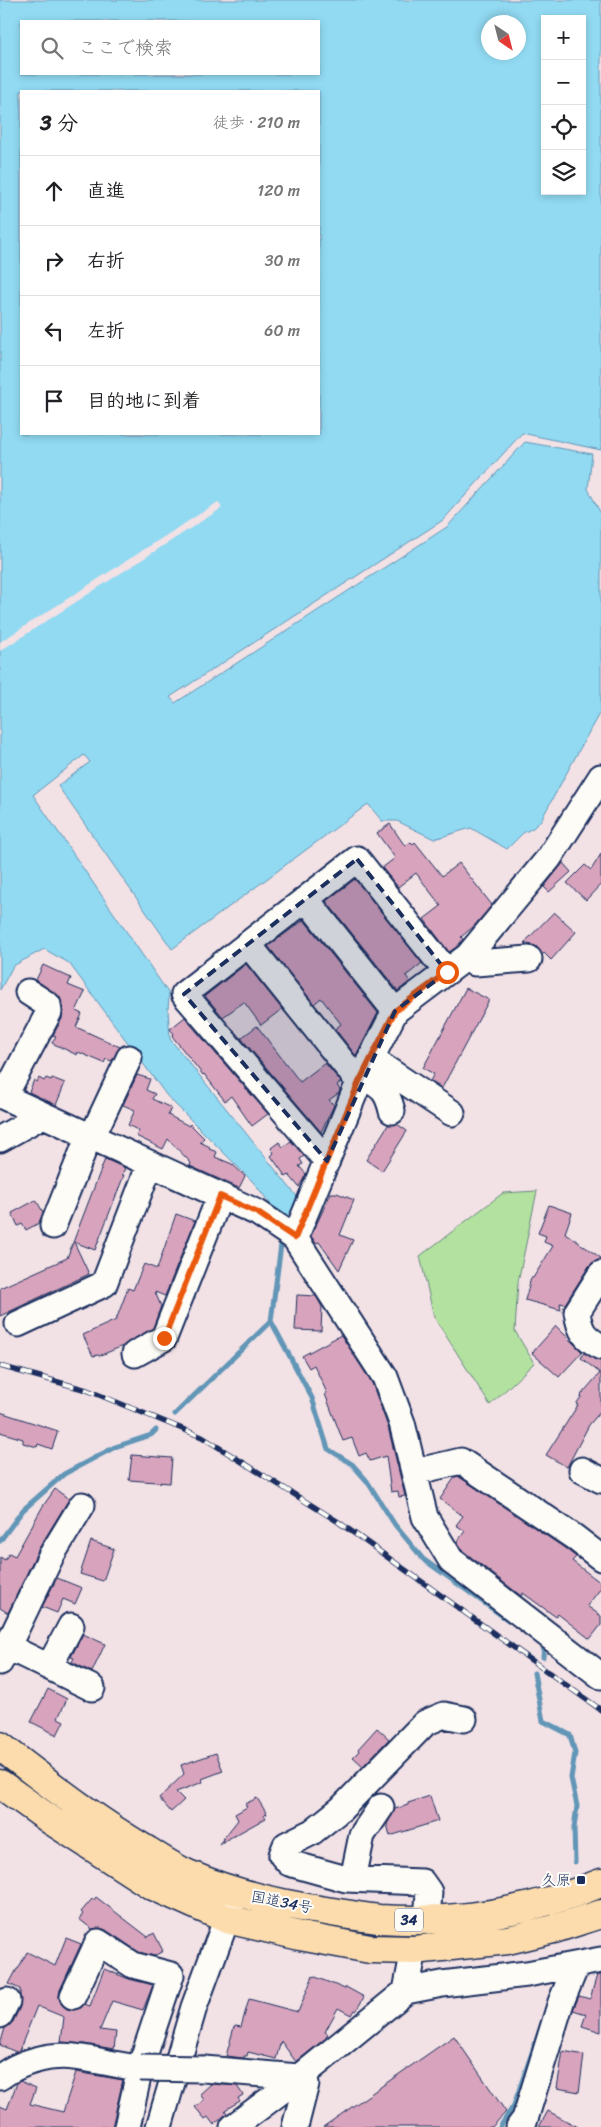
<!DOCTYPE html>
<html lang="ja">
<head>
<meta charset="utf-8">
<style>
	:root { --surface:#fff; --page:#f2f2f2; --text:#202124; --muted:#757577; --line:#e0e0e0 }
	body { margin:0; font-family:Sriracha,"Klee One",sans-serif; background:var(--page); color:var(--text) }
	.controls { position:absolute; right:15px; top:15px; display:grid; overflow:hidden; border-radius:0px; box-shadow:0 2px 8px #0003 }
	.controls button { width:45px; height:45px; display:grid; place-items:center; padding:0; border:0; border-bottom:1px solid var(--line); background:var(--surface); color:var(--text); font:25px sans-serif }
	.compass { position:absolute; left:481px; top:15px; width:45px; height:45px; border-radius:50%; background:var(--surface); box-shadow:0 2px 8px #0003; rotate:145deg }
	.stop { position:absolute; width:15px; height:15px; margin:-11px; border:4px solid #ea580c; border-radius:50%; background:#fff }
	.stop.end { background:#ea580c; border-color:#fff; box-shadow:0 1px 5px #0008 }
	.list { margin:0; padding:0; list-style:none }
	h2 { display:flex; justify-content:space-between; align-items:center; height:65px; margin:0; padding:0 20px; font-size:21px }
	h2 small { font-size:16px; font-weight:400; color:var(--muted) }
	.list li { display:grid; grid-template-columns:32px 1fr auto; gap:15px; align-items:center; box-sizing:border-box; height:70px; padding:0 20px; border-top:1px solid var(--line) }
	.list b { display:block; font-size:19px; white-space:nowrap }
	.list em { font-size:16px; font-style:normal; color:var(--muted) }
	.icon { flex:none; width:28px; height:28px; fill:none; stroke:currentColor; stroke-width:2; stroke-linecap:round; stroke-linejoin:round }
	.map { position:relative; flex:none; width:601px; height:2127px; overflow:hidden }
	.search { position:absolute; background:var(--surface); box-shadow:0 2px 8px #0003; left:20px; top:20px; width:300px; height:55px; display:flex; align-items:center; gap:12px; box-sizing:border-box; padding:0 18px; border-radius:0px; color:var(--muted); font-size:19px }
	.panel { position:absolute; background:var(--surface); box-shadow:0 2px 8px #0003; left:20px; top:90px; width:300px; height:345px; border-radius:0px }
	.map>svg:first-child { display:block }
</style>
</head>
<body>
<div class="map">
<svg width="601" height="2127" viewBox="0 0 601 2127">
	<rect width="100%" height="100%" fill="#f2e1e5"/>
	<filter id="ink" filterUnits="userSpaceOnUse"><feTurbulence type="fractalNoise" baseFrequency=".02" numOctaves="2"/><feDisplacementMap in="SourceGraphic" scale="10" xChannelSelector="R" yChannelSelector="G"/><feConvolveMatrix kernelMatrix="1 2 1 2 8 2 1 2 1" color-interpolation-filters="sRGB"/></filter>
	<g filter="url(#ink)">
		<path fill="#b3e1a0" stroke="#67887f" d="M537 1191 518 1282 515 1331 534 1363 490 1405 434 1317 420 1256 503 1193Z"/>
		<path fill="#91daf2" stroke="#6296b7" fill-rule="evenodd" d="M0 0H601V450L522 433 443 520 170 697 175 703 447 527 525 442 592 454 588 489 601 514V710L541 820 533 828 523 833 507 849 471 828 434 839 397 821H382L368 804 172 949 58 786 90 762 84 755 33 795 169 994 168 1010 170 1039 299 1199 292 1214 279 1215 254 1183 167 1096 69 963 44 949 13 966 0 990ZM545 19H582V191H545ZM21 21H319V74H21ZM488 22H518V52H488ZM21 91H319V434H21Z"/>
		<path fill="#f2e1e5" d="M218 502 222 508 0 651V642Z"/>
		<g fill="none" stroke-linecap="round" stroke-linejoin="round">
			<path stroke="#6296b7" stroke-width="5" d="M282 1237 271 1321 312 1398 328 1449 352 1464 367 1481 395 1525 423 1559 508 1620
				M175 1414 271 1321
				M0 1541 23 1510 64 1474 115 1447 151 1435 156 1430
				M539 1643 544 1646 543 1657
				M534 1673 543 1721 570 1735 575 1753 571 1778 577 1806 574 1828 575 1862
				M500 2127 514 2105 549 2003"/>
		</g>
		<path fill="#d8a3bc" stroke="#1b2f5e" d="M390 824 405 846 411 842 413 844 415 842 442 876 459 863 492 905 474 926 461 937 463 939 458 946 449 952 424 919 441 906 416 873 398 887 382 868 395 858 377 833Z
			M601 854V884L586 900 567 883 585 865 591 870Z
			M563 863 571 872 549 892 544 887Z
			M355 879 422 963 406 976 410 981 398 991 326 901Z
			M554 912 576 932 551 960 544 953 542 955 536 946 524 943Z
			M304 920 378 1013 356 1056 335 1029 341 1024 321 998 314 1004 268 946Z
			M246 964 282 1009 261 1025 244 1002 223 1017 205 996Z
			M43 965 71 978 68 985 85 992 76 1011 82 1014 76 1027 120 1047 112 1061 106 1059 104 1063 78 1052 77 1055 52 1043 56 1036 53 1035 62 1019 63 1010 60 997 36 980Z
			M466 988 489 1000 442 1088 430 1081 434 1074 423 1068Z
			M185 1017 191 1025 268 1114 252 1126 231 1096 225 1101 204 1074 203 1075 172 1036 174 1034 170 1029Z
			M257 1026 300 1082 325 1063 341 1082 337 1085 340 1090 339 1093 329 1100 334 1105 321 1132 241 1038Z
			M137 1075 150 1079 146 1090 155 1094 152 1099 171 1108 168 1115 189 1126 190 1124 204 1138 200 1142 210 1147 209 1149 217 1152 215 1157 232 1164 245 1176 239 1188 190 1166 191 1163 168 1139 163 1149 136 1136 139 1131 128 1125 135 1110 123 1105Z
			M39 1078 44 1081 46 1078 51 1080 52 1078 65 1083 56 1105 29 1092 34 1080 37 1082Z
			M397 1124 407 1131 382 1171 366 1160 388 1125Z
			M291 1141 304 1156 300 1159 303 1164 299 1166 306 1174 299 1187 289 1175 286 1177 271 1156 274 1153 271 1148 279 1142 283 1147Z
			M105 1159 125 1168 122 1175H124L95 1250 74 1242 89 1274 0 1316V1288L67 1258Z
			M331 1193H337L354 1200 340 1235 353 1240 339 1270 319 1242 316 1243 311 1236Z
			M36 1200 43 1212 39 1223 26 1230 22 1224 18 1226 12 1213Z
			M549 1205 572 1213 565 1233 601 1258 589 1266 565 1304 560 1303 561 1310 525 1300 531 1278H533L553 1246 544 1242 546 1236 538 1233Z
			M176 1214 195 1221 165 1296 155 1292 161 1306 153 1328 125 1345 99 1356 98 1355 93 1356 83 1335 116 1320 128 1288 133 1290 144 1264 157 1269Z
			M297 1295 316 1296 322 1307 321 1331 295 1330Z
			M556 1326 582 1352 559 1377 532 1353Z
			M341 1335 372 1383 388 1427 405 1496 399 1497 398 1491 391 1492 386 1456 370 1461 366 1453 359 1456 352 1438 343 1441 325 1394 327 1393 314 1365 309 1368 302 1356Z
			M584 1353 601 1361V1411L589 1425 567 1467 546 1455 578 1405 576 1404 582 1396 581 1395 600 1373 581 1358Z
			M0 1412 58 1431 52 1449 38 1444 37 1447 23 1443V1439L0 1432Z
			M132 1455 172 1458 170 1483 129 1480Z
			M458 1476 566 1549 576 1557 572 1561 601 1583V1588L587 1606 601 1616V1625L590 1639 558 1614 556 1617 523 1593 521 1596 462 1550 457 1542 465 1531 456 1525 463 1516 440 1499 455 1477Z
			M55 1489 69 1499 38 1550 8 1613 0 1608V1557L5 1560 9 1553 15 1556 43 1506Z
			M91 1541 114 1549 103 1581 80 1574Z
			M57 1578 82 1588 75 1604 63 1599 57 1613 42 1607Z
			M83 1634 105 1644 92 1672 72 1662 74 1658 71 1657Z
			M48 1689 67 1699 58 1718 64 1721 57 1735 31 1722Z
			M377 1728 389 1739 363 1766 353 1757 359 1751 358 1749Z
			M216 1753 223 1771 202 1779 203 1782 176 1792 184 1800 171 1812 159 1798 184 1774 181 1765Z
			M430 1796 438 1821 390 1836 387 1824 395 1809 408 1805V1803Z
			M257 1798 267 1814 264 1815 266 1818 219 1844 238 1820 235 1814 247 1807 245 1804Z
			M96 1897 148 1937 154 1933 163 1951 154 1956 139 1952 106 1930 99 1928 92 1929 79 1919 83 1914 81 1912 92 1899 94 1900Z
			M66 1938 81 1944 60 1990 59 1998 62 2005 67 2009 74 2010 81 2008 84 2004 90 2006 104 1969 129 1979 153 1985 143 2010 112 2001 100 2030 116 2032 114 2049 84 2044 61 2042 64 2017 37 2006 19 2051 16 2052 0 2045 5 2028 13 2022 20 2007V1989L9 1984 17 1969H18L27 1952 55 1966Z
			M597 1975H601V2032L582 2026 586 2014 573 2010 579 1996 590 1999Z
			M313 1976 345 1989 346 1987 364 1997 356 2011 354 2010 351 2015 338 2008 325 2032 328 2034 326 2038 296 2062 281 2041 276 2059 248 2052 247 2056H244V2058L226 2056 234 2027 236 2026 241 2027 249 1999 298 2012Z
			M454 2036 506 2112 492 2127H323Z
			M563 2051 584 2055 579 2092 557 2088Z
			M76 2072 123 2080 112 2127H0V2106L7 2109 17 2083 20 2081 36 2088 30 2104 63 2112Z
			M211 2084 237 2086 243 2095 238 2098 240 2101 225 2110 227 2113 214 2125 208 2117 205 2119 195 2107 204 2100 200 2094Z
			M548 2111 578 2127H539Z"/>
		<g fill="none" stroke-linecap="round" stroke-linejoin="round">
			<defs>
				<path id="minor" d="M306 899 395 1011
					M248 944 359 1082
					M468 956 475 963 529 959
					M371 1059 452 1113
					M363 1076C381 1087 387 1089 392 1111
					M0 1095 258 1213 295 1238 385 1377 402 1423 425 1517 451 1560 601 1676
					M4 1097 49 1012 48 1005 28 992
					M92 1137 129 1058
					M0 1139 43 1115
					M327 1161 184 994 357 859 447 972
					M53 1226 89 1136
					M295 1238 359 1082 395 1011 468 956 549 858 601 777
					M601 1274 577 1312C580 1332 584 1337 601 1347
					M18 1324 104 1284 150 1164
					M135 1354 164 1338 220 1196
					M582 1470 601 1480
					M414 1472 461 1461 574 1537 601 1558
					M8 1647 92 1688
					M0 1662 51 1556 82 1505
					M49 1667 71 1626
					M353 1879 362 1835 381 1807
					M427 1921 429 1892 422 1882 346 1879 289 1863 282 1855 286 1845 312 1832 341 1809 425 1723 444 1715 464 1719
					M406 1991 442 1984 527 1974 601 1960
					M73 1996 98 1942 133 1965 171 1975 140 2068 127 2127
					M0 2015 7 2001
					M204 2069 299 2077
					M0 2077C20 2062 49 2054 74 2057 96 2059 117 2066 140 2068
					M159 2127 194 2007 234 1899
					M233 2127 304 2074 406 1991 414 1950
					M295 2127 306 2084 304 2074
					M519 2127 525 2119 561 2002 576 1966"/>
				<path id="highway" d="M0 1746C48 1783 95 1820 148 1851 161 1859 174 1868 188 1874 232 1893 278 1904 326 1911 344 1914 361 1917 379 1919 455 1924 530 1912 601 1883
					M0 1784 52 1821 151 1885 227 1919 300 1936 370 1949 414 1950 508 1940 554 1929 601 1914"/>
			</defs>
			<use href="#minor" stroke="#1b2f5e" stroke-width="29"/>
			<use href="#highway" stroke="#1b2f5e" stroke-width="31"/>
			<use href="#minor" stroke="#fdfcf7" stroke-width="25"/>
			<use href="#highway" stroke="#fcdcac" stroke-width="28"/>
			<defs>
				<path id="rail" d="M0 1366 87 1390 202 1437 337 1521 601 1710"/>
			</defs>
			<use href="#rail" stroke="#1b2f5e" stroke-width="5.5"/>
			<use href="#rail" stroke="#fdfcf7" stroke-width="4" stroke-dasharray="11" stroke-linecap="butt"/>
			<defs>
				<path id="minor-bridge" d="M140 2068 204 2069"/>
			</defs>
			<use href="#minor-bridge" stroke="#1b2f5e" stroke-width="29" stroke-linecap="butt"/>
			<use href="#minor-bridge" stroke="#fdfcf7" stroke-width="25"/>
		</g>
	</g>
	<g fill="none" stroke-linecap="round" stroke-linejoin="round" filter="url(#ink)">
		<path stroke="#ea580c" stroke-width="6" d="M164 1338 220 1196 258 1213 295 1238 359 1082 395 1011 447 972"/>
	</g>
	<path fill="#1b2f5e" fill-opacity="0.2" stroke="#1b2f5e" stroke-width="4" stroke-dasharray="10 6" stroke-linejoin="round" d="M357 859 447 972 395 1011 327 1161 184 994Z"/>
	<rect fill="#1b2f5e" stroke="#fdfcf7" stroke-width="2" x="576" y="1875" width="10" height="10" rx="2.5"/>
	<g text-anchor="middle" dominant-baseline="central" stroke-width="4" stroke-linejoin="round" paint-order="stroke">
		<rect fill="#fdfcf7" stroke="#5f6c8c" stroke-width="1" x="395" y="1908.5" width="28" height="23" rx="4"/>
		<g font-size="14" font-weight="bold" fill="#1b2f5e">
			<text x="409" y="1920">34</text>
		</g>
		<g font-size="15" fill="#1b2f5e" stroke="#fdfcf7" text-anchor="end">
			<text x="571" y="1880">久原</text>
		</g>
		<g font-size="15" fill="#1b2f5e" stroke="#fdfcf7">
			<text transform="translate(282 1902) rotate(11)">国道34号</text>
		</g>
	</g>
</svg>
<div class="controls">
<button>+</button>
<button>−</button>
<button><svg class="icon" aria-label="locate" viewBox="0 0 24 24"><circle cx="12" cy="12" r="6"/><path d="M12 2v4M12 18v4M2 12h4M18 12h4"/></svg></button>
<button><svg class="icon" aria-label="layers" viewBox="0 0 24 24"><path d="M12 4l9 5-9 5-9-5zM3 14l9 5 9-5"/></svg></button>
</div>
<svg class="compass" viewBox="-18 -18 36 36"><path d="M0-13l5 13h-10z" fill="#e53935"/><path d="M0 13l5-13h-10z" fill="#757577"/></svg>
<div class="stop" style="left:447px;top:972px"></div>
<div class="stop end" style="left:164px;top:1338px"></div>
<div class="search"><svg class="icon" aria-label="search" viewBox="0 0 24 24"><circle cx="10" cy="10" r="6"/><path d="M15 15l6 6"/></svg>ここで検索</div>
<section class="panel">
<h2>3 分<small>徒歩 · 210 m</small></h2>
<ul class="list">
<li><svg class="icon" aria-label="ahead" viewBox="0 0 24 24"><path d="M12 20V5M6 11l6-6 6 6"/></svg><div><b>直進</b></div><em>120 m</em></li>
<li><svg class="icon" aria-label="right" viewBox="0 0 24 24"><path d="M7 20v-9h11M14 6l5 5-5 5"/></svg><div><b>右折</b></div><em>30 m</em></li>
<li><svg class="icon" aria-label="left" viewBox="0 0 24 24"><path d="M17 20v-9H6M10 6l-5 5 5 5"/></svg><div><b>左折</b></div><em>60 m</em></li>
<li><svg class="icon" aria-label="arrive" viewBox="0 0 24 24"><path d="M6 21V4h12l-3 4 3 4H6"/></svg><div><b>目的地に到着</b></div></li>
</ul>
</section>
</div>
</body>
</html>
